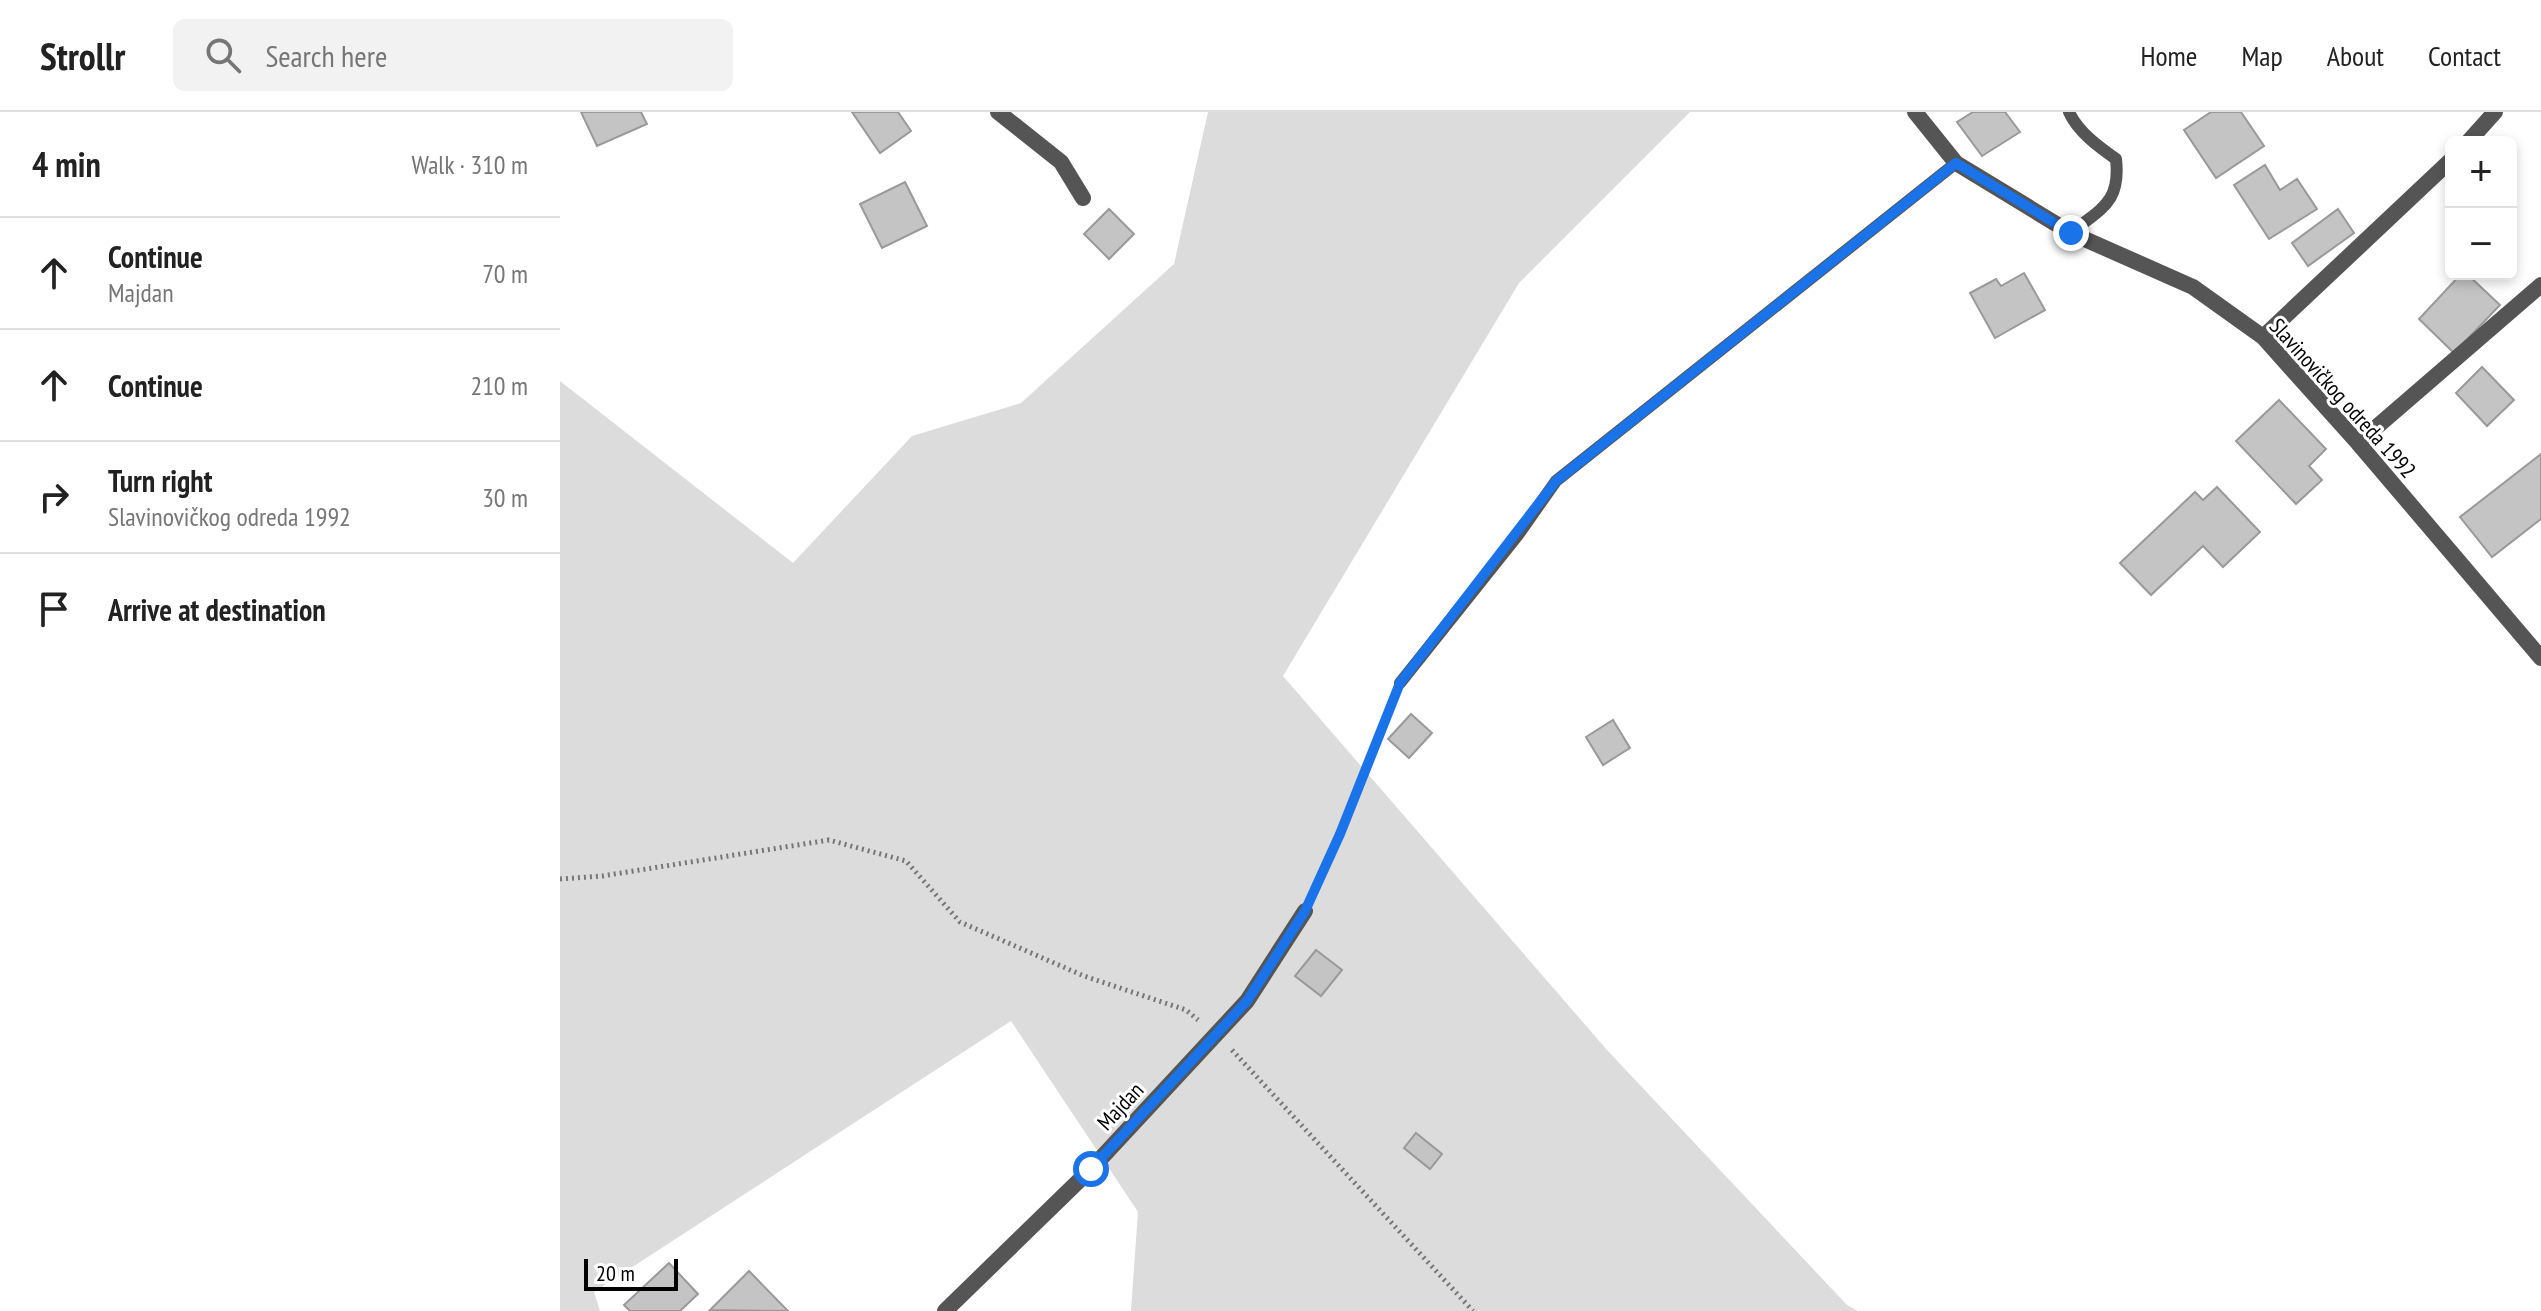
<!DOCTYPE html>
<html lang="en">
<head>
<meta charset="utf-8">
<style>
	:root { --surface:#fff; --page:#f2f2f2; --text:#222; --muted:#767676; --line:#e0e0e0 }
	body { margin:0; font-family:"PT Sans Narrow",sans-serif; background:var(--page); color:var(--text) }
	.controls { position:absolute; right:24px; top:24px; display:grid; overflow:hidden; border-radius:12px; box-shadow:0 4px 12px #0003 }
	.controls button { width:72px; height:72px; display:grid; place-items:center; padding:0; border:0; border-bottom:2px solid var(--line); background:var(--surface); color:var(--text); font:40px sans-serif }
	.scale { position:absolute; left:24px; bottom:20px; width:94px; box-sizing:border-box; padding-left:8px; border:4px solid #000; border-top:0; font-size:22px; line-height:28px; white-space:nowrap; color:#000; -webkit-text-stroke:6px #fff; paint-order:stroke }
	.stop { position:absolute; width:24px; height:24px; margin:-18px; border:6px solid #1a73e8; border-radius:50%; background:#fff }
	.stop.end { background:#1a73e8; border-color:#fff; box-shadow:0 2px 8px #0008 }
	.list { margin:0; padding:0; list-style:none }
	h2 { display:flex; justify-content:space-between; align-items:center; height:104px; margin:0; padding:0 32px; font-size:34px }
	h2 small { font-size:26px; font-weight:400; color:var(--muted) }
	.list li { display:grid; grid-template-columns:52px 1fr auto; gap:24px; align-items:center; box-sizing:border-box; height:112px; padding:0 32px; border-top:2px solid var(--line) }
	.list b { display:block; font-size:30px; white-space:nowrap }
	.list p { margin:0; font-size:26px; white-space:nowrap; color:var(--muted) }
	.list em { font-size:26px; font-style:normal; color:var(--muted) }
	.icon { flex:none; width:44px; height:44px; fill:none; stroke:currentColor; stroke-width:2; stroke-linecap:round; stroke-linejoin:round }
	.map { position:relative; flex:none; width:1981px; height:1199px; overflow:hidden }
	header { display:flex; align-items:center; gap:48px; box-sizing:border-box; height:112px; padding:0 40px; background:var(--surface); border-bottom:2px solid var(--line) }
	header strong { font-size:38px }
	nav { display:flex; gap:44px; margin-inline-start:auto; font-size:28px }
	.search { width:560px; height:72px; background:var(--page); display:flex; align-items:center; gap:20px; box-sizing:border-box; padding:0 28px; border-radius:12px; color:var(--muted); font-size:30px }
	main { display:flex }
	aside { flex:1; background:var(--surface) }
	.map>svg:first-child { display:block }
</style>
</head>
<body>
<header>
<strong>Strollr</strong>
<div class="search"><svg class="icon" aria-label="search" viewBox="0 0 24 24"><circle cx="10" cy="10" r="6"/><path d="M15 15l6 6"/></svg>Search here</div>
<nav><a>Home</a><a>Map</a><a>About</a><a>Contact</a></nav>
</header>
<main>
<aside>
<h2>4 min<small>Walk · 310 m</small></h2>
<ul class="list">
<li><svg class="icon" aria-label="ahead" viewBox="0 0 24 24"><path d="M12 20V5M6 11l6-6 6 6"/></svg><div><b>Continue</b><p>Majdan</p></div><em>70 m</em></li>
<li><svg class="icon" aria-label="ahead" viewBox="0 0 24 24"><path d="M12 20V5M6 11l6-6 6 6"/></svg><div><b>Continue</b></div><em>210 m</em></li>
<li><svg class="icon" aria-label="right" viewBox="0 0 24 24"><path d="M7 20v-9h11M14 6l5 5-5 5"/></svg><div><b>Turn right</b><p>Slavinovičkog odreda 1992</p></div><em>30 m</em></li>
<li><svg class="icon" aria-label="arrive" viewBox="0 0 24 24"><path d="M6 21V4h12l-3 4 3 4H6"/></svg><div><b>Arrive at destination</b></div></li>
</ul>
</aside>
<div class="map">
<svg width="1981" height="1199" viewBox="0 0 1981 1199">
	<rect width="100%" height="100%" fill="#fff"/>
	<path fill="#dcdcdc" d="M648 0H1130L959 171 723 564 1047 938 1287 1193 1298 1199H571L578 1100 451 909 34 1180 40 1199H0V269L233 451 352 324 461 291 614 152Z"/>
	<path fill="#c4c4c4" stroke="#999" stroke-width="2" d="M21 0H81L87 12 37 34Z
		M292 0H338L351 19 320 41Z
		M1413 0H1445L1460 20 1422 44 1397 10Z
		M1651 0H1681L1704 34 1656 66 1624 18Z
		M1705 53 1720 78 1737 67 1757 97 1709 127 1674 73Z
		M345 70 367 114 322 136 300 92Z
		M549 97 574 122 549 147 524 122Z
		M1778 97 1794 121 1748 154 1732 131Z
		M1464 161 1485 198 1435 226 1410 181 1436 167 1441 174Z
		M1901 162H1907L1940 193 1894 241 1859 207Z
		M1922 255 1954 288 1927 314 1896 281Z
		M1719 288 1766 337 1749 354 1762 368 1736 392 1676 329Z
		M1981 342V407L1932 445 1900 405Z
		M1657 375 1700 420 1663 455 1643 434 1591 483 1560 451 1635 380 1643 388Z
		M851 602 872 621 849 646 828 627Z
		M1053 608 1070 636 1043 653 1026 625Z
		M756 838 782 858 761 884 735 864Z
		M856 1021 882 1042 870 1057 844 1036Z
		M109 1151 138 1182 120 1199H70L64 1193Z
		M189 1159 228 1199 150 1198Z"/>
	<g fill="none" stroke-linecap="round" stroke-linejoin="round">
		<path stroke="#777" stroke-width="5" stroke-dasharray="2 4" stroke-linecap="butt" d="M0 767 42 764 269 728 346 749 400 810 524 864 626 898 638 908
			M754 780 833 590
			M672 938 913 1199"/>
		<path stroke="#555" stroke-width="12" d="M1509 0C1518 20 1539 35 1556 47 1561 91 1541 96 1511 121
			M840 571 958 423 996 369 1396 51"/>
		<path stroke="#555" stroke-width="16" d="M438 0 501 50 523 86
			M1355 0 1396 51 1511 121 1633 175 1703 225 1798 331 1981 546
			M1908 30 1935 0
			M1703 225 1891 48
			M1798 331 1981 173
			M385 1199 531 1057 687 889 745 799"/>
	</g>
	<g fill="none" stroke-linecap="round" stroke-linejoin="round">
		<path stroke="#1a73e8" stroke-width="10" d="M531 1057 687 889 745 799 780 722 840 571 996 369 1396 51 1511 121"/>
	</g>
	<g text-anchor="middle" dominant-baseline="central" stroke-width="6" stroke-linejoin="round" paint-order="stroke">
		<g font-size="22" fill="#000" stroke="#fff">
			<text transform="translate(1783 286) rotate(48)">Slavinovičkog odreda 1992</text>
			<text transform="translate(560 994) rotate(-47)">Majdan</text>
		</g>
	</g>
</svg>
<div class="controls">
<button>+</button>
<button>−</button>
</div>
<div class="scale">20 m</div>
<div class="stop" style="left:531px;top:1057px"></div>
<div class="stop end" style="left:1511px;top:121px"></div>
</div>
</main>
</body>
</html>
